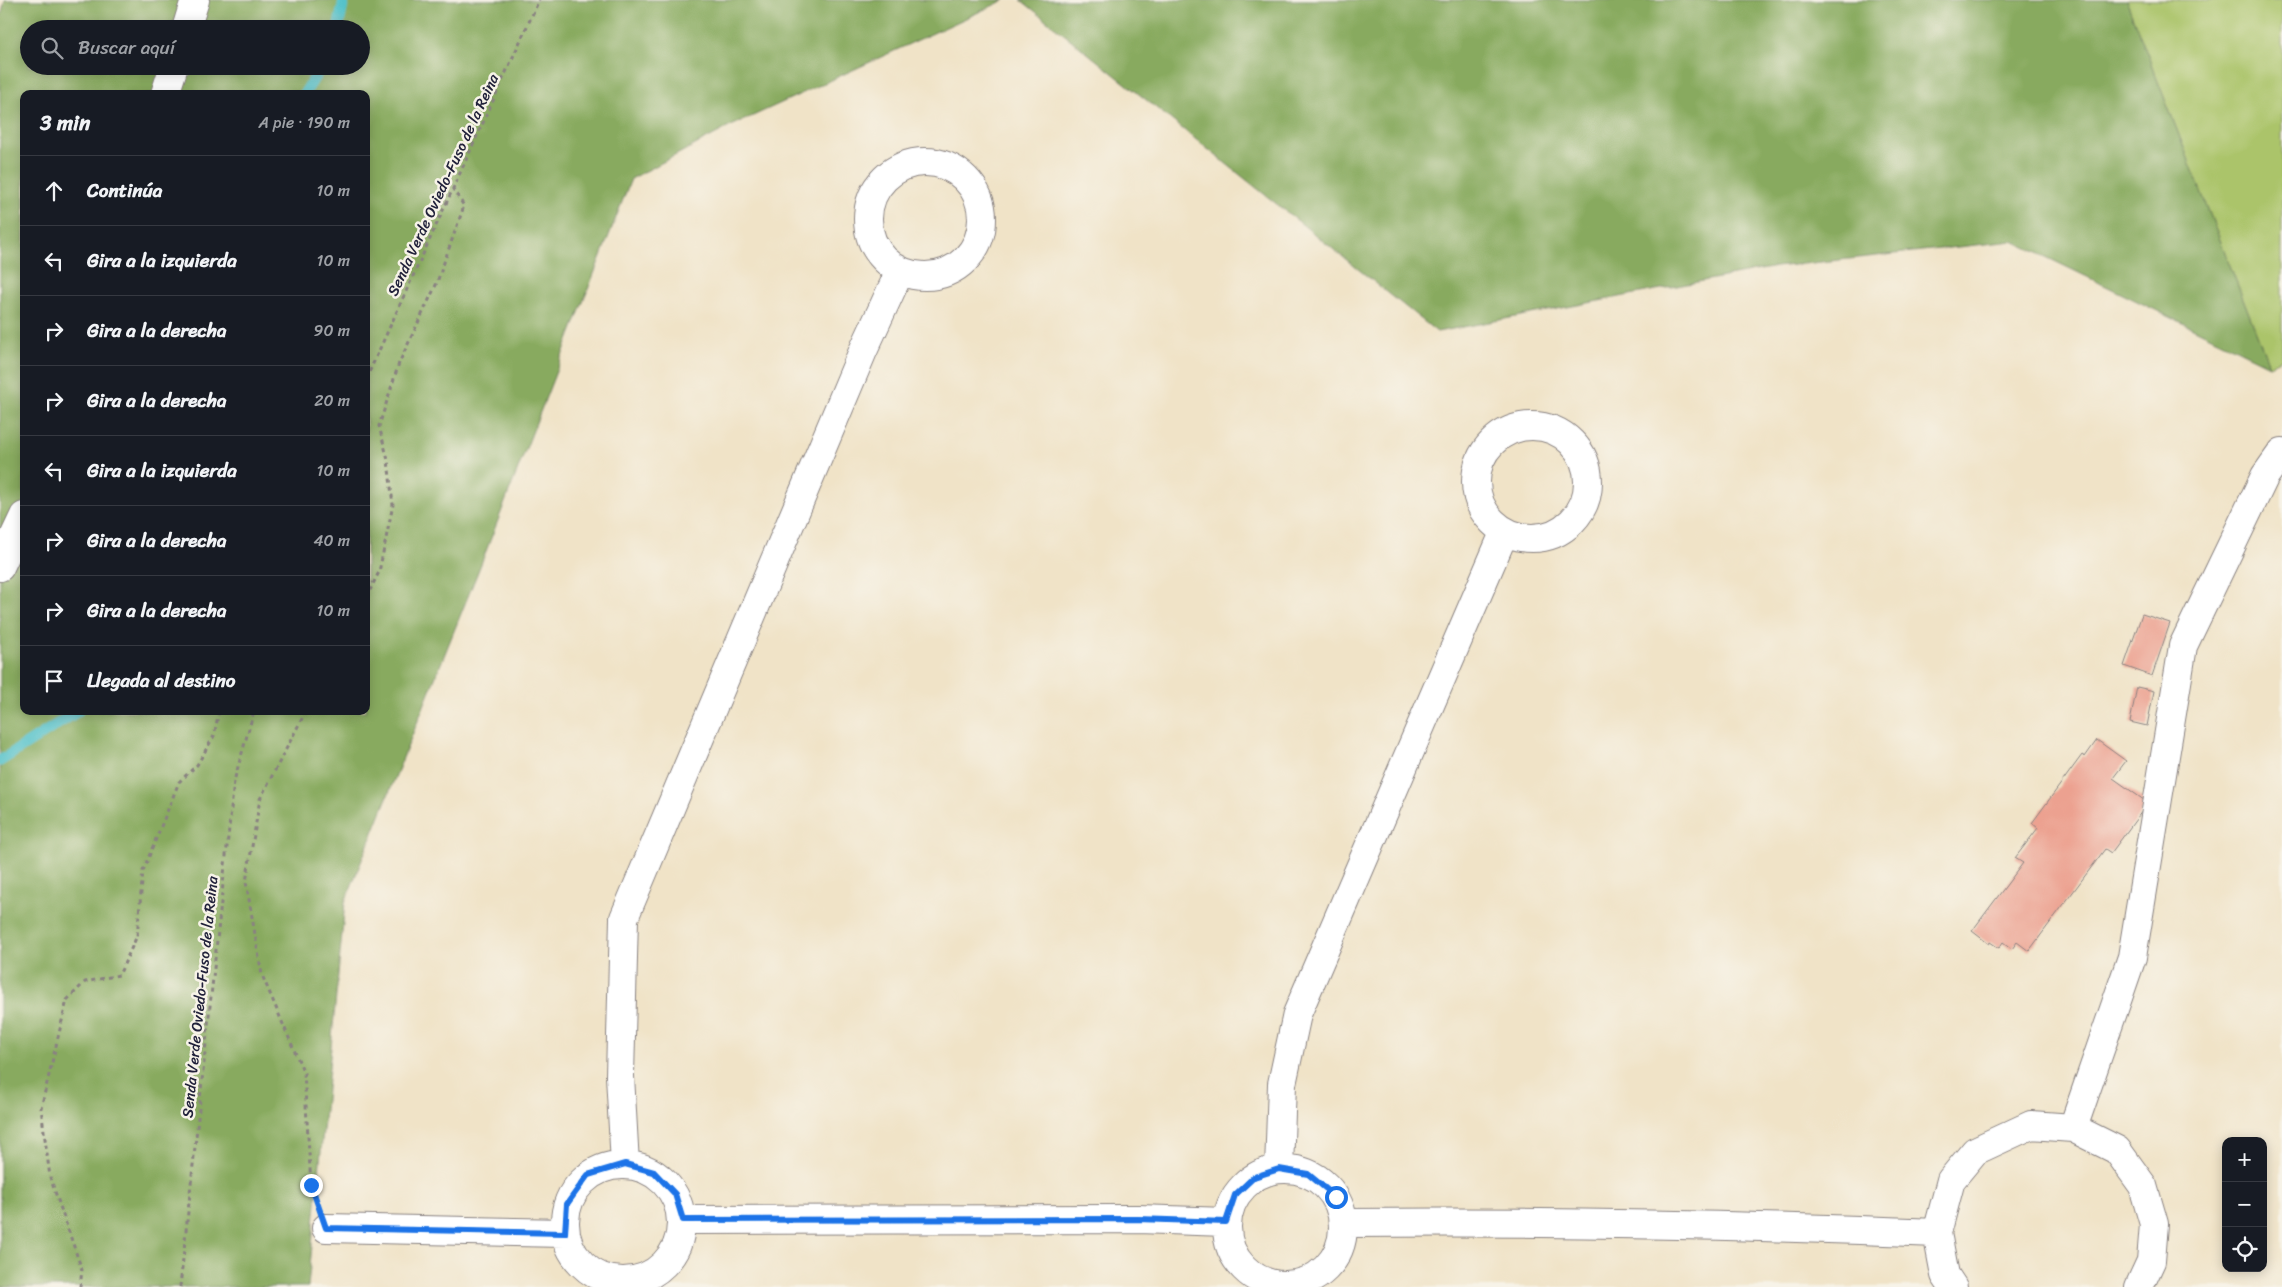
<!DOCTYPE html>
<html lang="es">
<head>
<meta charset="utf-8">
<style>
	:root { --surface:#171b24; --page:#242831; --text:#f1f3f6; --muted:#9ea1a6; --line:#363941 }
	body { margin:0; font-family:Sriracha,sans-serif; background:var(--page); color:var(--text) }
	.controls { position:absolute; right:15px; bottom:15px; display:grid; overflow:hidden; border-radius:10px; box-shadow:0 2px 12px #0003 }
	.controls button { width:45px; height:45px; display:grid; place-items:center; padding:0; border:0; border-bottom:1px solid var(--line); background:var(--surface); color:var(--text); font:25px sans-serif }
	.stop { position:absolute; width:15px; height:15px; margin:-11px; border:4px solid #1a73e8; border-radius:50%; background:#fff }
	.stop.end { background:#1a73e8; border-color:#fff; box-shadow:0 1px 5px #0008 }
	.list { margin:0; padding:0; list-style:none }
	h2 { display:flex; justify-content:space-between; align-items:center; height:65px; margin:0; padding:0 20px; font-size:21px }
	h2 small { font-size:16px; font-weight:400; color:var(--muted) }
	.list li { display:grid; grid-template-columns:32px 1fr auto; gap:15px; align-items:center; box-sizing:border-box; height:70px; padding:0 20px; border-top:1px solid var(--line) }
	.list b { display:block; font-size:19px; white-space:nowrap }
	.list em { font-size:16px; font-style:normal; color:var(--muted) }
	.icon { flex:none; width:28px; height:28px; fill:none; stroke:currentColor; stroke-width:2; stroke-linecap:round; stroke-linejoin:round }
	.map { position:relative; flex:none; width:2282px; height:1287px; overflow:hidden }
	.search { position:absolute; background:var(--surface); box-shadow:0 2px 12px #0003; left:20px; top:20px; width:350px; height:55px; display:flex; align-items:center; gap:12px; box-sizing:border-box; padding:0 18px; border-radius:28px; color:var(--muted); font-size:19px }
	.panel { position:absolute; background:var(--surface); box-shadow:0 2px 12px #0003; left:20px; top:90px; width:350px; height:625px; border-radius:10px }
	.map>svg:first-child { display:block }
</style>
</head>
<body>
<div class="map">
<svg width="2282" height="1287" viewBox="0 0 2282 1287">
	<rect width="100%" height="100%" fill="#f7f3e8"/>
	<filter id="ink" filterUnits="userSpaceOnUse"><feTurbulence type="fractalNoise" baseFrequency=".02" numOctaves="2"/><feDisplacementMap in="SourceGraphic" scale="10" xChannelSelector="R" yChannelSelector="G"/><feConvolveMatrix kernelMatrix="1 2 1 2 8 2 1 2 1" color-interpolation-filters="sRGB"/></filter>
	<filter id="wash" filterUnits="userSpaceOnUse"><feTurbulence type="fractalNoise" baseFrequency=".0096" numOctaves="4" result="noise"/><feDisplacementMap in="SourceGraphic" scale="20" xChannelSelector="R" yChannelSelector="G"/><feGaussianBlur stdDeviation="1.12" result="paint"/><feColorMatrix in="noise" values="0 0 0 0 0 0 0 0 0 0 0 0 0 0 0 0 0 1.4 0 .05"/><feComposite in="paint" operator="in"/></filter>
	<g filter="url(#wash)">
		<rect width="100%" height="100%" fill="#f0e3c7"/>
		<path fill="#abc46a" stroke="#667352" d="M2126 0H2282V359L2269 365Z"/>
		<path fill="#88aa5e" stroke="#55664c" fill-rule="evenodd" d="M5 0H1005L729 127 631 179 481 564 345 902 308 1287H0V21ZM29 29H361V66H29ZM24 94H366V711H24Z
			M1021 0H2126L2269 365 2013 241 1776 267 1437 332Z"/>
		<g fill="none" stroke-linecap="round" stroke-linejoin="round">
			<path stroke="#54c2cb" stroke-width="11" d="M338 29 344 0
				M304 94 322 66
				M0 761 78 711"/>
		</g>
		<g id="blocks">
			<path fill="#eca190" d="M2142 614 2170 623 2152 676 2124 666Z
				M2137 687 2154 691 2147 726 2130 722Z
				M2097 740 2126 761 2113 778 2148 803 2111 853 2105 849 2029 951 2017 942 2012 949 2003 942 1999 948 1990 942 1989 944 1972 931 2023 863 2015 858 2038 828 2032 823 2082 755 2085 757Z"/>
		</g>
	</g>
	<g filter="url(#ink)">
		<use href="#blocks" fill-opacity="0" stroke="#898281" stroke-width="1"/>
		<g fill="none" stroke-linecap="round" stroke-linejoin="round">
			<defs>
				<path id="minor" d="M186 29 195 0
					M165 94 174 66
					M868 219a57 57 0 1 1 114 0a57 57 0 1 1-114 0Z
					M1476 482a56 56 0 1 1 112 0a56 56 0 1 1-112 0Z
					M0 567 24 516
					M2073 1128 2132 957 2183 646 2265 476 2282 452
					M625 1164 620 1076 624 918 863 351 900 271
					M565 1223a58 58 0 1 1 116 0a58 58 0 1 1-116 0Z
					M1279 1169 1282 1084 1297 1014 1504 533
					M1227 1227a58 58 0 1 1 116 0a58 58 0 1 1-116 0Z
					M683 1220 1138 1219 1226 1222
					M1344 1223C1542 1221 1740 1225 1937 1233
					M326 1228 565 1233
					M1953 1287 1945 1275 1937 1233 1951 1180 1975 1151 2031 1125 2073 1128 2117 1150 2143 1186 2154 1224 2151 1261 2139 1287"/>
			</defs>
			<use href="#minor" stroke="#898281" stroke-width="30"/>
			<path stroke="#898281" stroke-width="3" stroke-dasharray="4 4" stroke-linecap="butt" d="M366 379 539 0
				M366 598 379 572 393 505 388 460 379 426 399 363 436 285 464 206 453 189
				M306 711 260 799 246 882 262 975 304 1073 311 1185 315 1197
				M80 1287 82 1270 50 1177 41 1108 67 1000 85 982 119 975 137 936 143 871 179 782 197 765 214 736 219 711
				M180 1287 234 781 254 711"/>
			<use href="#minor" stroke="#fff" stroke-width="28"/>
		</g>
	</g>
	<g fill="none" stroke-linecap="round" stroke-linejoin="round" filter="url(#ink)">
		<path stroke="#1a73e8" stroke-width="6" d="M311 1185 326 1228 565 1233 567 1204 588 1175 625 1164 654 1172 675 1194 683 1220 1138 1219 1226 1222 1235 1195 1254 1177 1279 1169 1308 1174 1336 1197"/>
	</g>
	<g text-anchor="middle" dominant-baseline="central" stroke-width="5" stroke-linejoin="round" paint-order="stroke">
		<g font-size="15" fill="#22223b" stroke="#f7f3e8">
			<text transform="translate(443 185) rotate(-65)">Senda Verde Oviedo-Fuso de la Reina</text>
			<text transform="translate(200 997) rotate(-84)">Senda Verde Oviedo-Fuso de la Reina</text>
		</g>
	</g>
</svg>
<div class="controls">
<button>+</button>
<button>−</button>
<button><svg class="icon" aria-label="locate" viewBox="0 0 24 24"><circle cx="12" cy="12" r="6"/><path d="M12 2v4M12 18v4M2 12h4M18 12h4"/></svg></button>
</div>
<div class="stop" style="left:1336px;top:1197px"></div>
<div class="stop end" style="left:311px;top:1185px"></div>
<div class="search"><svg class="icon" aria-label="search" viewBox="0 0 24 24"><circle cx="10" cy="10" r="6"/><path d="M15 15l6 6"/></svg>Buscar aquí</div>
<section class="panel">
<h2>3 min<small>A pie · 190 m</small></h2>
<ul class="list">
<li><svg class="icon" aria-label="ahead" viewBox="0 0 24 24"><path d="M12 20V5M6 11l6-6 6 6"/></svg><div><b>Continúa</b></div><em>10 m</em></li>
<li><svg class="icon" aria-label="left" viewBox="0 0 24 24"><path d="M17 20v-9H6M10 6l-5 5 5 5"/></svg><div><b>Gira a la izquierda</b></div><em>10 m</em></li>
<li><svg class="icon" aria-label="right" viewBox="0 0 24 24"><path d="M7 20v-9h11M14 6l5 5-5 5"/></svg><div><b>Gira a la derecha</b></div><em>90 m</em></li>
<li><svg class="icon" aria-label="right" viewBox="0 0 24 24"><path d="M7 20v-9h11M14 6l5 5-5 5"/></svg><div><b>Gira a la derecha</b></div><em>20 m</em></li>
<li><svg class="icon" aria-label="left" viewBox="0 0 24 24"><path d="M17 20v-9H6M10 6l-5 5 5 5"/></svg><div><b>Gira a la izquierda</b></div><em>10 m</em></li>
<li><svg class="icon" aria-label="right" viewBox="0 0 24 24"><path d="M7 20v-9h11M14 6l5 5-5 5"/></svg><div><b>Gira a la derecha</b></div><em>40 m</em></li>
<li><svg class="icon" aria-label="right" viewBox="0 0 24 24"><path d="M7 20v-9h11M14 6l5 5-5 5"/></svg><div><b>Gira a la derecha</b></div><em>10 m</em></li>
<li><svg class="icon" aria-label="arrive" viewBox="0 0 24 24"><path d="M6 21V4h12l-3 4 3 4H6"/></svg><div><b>Llegada al destino</b></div></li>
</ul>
</section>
</div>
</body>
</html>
